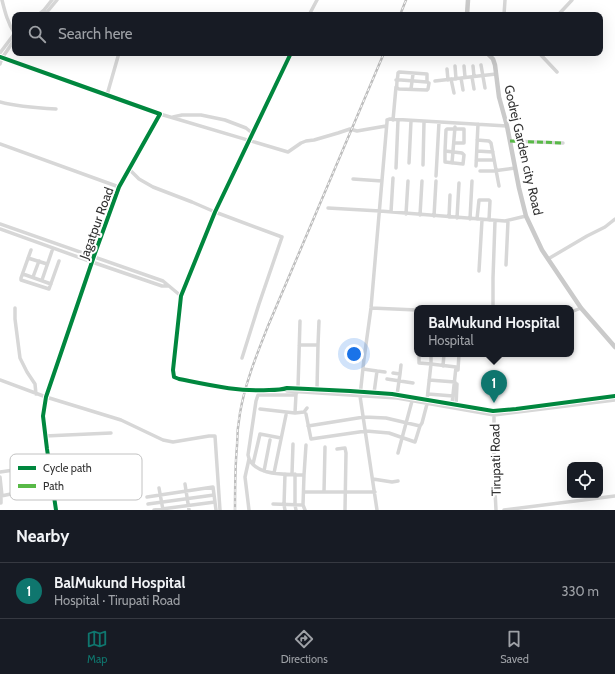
<!DOCTYPE html>
<html lang="en">
<head>
<meta charset="utf-8">
<style>
	:root { --surface:#171b24; --page:#20242c; --text:#f1f3f6; --muted:#9ea1a6; --line:#363941; --accent:#0f766e }
	body { margin:0; font-family:Cabin,sans-serif; background:var(--page); color:var(--text) }
	.controls { position:absolute; right:12px; bottom:12px; display:grid; overflow:hidden; border-radius:8px; box-shadow:0 4px 16px #0002 }
	.controls button { width:36px; height:36px; display:grid; place-items:center; padding:0; border:0; border-bottom:1px solid var(--line); background:var(--surface); color:var(--text); font:20px sans-serif }
	.you { position:absolute; left:354px; top:354px; width:14px; height:14px; margin:-10px; border:3px solid #fff; border-radius:50%; background:#1a73e8; box-shadow:0 0 0 6px #1a73e833 }
	.badge { display:grid; place-items:center; width:26px; height:26px; border-radius:50%; background:var(--accent); color:#fff; font-size:13px; font-weight:700 }
	.pin { position:absolute; translate:-50% -33px; filter:drop-shadow(0 1px 2px #0008) }
	.pin::after { content:''; position:absolute; top:21px; width:14px; height:12px; background:inherit; clip-path:polygon(0 0,100% 0,50% 100%) }
	.popup { position:absolute; left:414px; top:305px; width:160px; height:52px; box-sizing:border-box; display:grid; place-content:center; border-radius:8px; background:var(--surface); filter:drop-shadow(0 1px 3px #0005); font-size:13px; white-space:nowrap; color:var(--muted) }
	.popup b { font-size:15px; color:var(--text) }
	.popup::after { content:''; position:absolute; left:50%; top:100%; margin-left:-8px; border:8px solid transparent; border-top-color:var(--surface) }
	.list { margin:0; padding:0; list-style:none }
	h2 { display:flex; justify-content:space-between; align-items:center; height:52px; margin:0; padding:0 16px; font-size:17px }
	h2 small { font-size:13px; font-weight:400; color:var(--muted) }
	.list li { display:grid; grid-template-columns:26px 1fr auto; gap:12px; align-items:center; box-sizing:border-box; height:56px; padding:0 16px; border-top:1px solid var(--line) }
	.list b { display:block; font-size:15px; white-space:nowrap }
	.list p { margin:0; font-size:13px; white-space:nowrap; color:var(--muted) }
	.list em { font-size:13px; font-style:normal; color:var(--muted) }
	.icon { flex:none; width:22px; height:22px; fill:none; stroke:currentColor; stroke-width:2; stroke-linecap:round; stroke-linejoin:round }
	.map { position:relative; flex:none; width:615px; height:510px; overflow:hidden }
	.search { position:absolute; background:var(--surface); box-shadow:0 4px 16px #0002; left:12px; right:12px; top:12px; height:44px; display:flex; align-items:center; gap:10px; box-sizing:border-box; padding:0 14px; border-radius:8px; color:var(--muted); font-size:15px }
	.sheet { height:108px; background:var(--surface) }
	nav { display:flex; justify-content:space-around; align-items:center; box-sizing:border-box; height:56px; border-top:1px solid var(--line); background:var(--surface); font-size:11px; color:var(--muted) }
	nav a { display:grid; justify-items:center; gap:2px }
	nav .on { color:var(--accent) }
	.map>svg:first-child { display:block }
</style>
</head>
<body>
<div class="map">
<svg width="615" height="510" viewBox="0 0 615 510">
	<rect width="100%" height="100%" fill="#fff"/>
	<g fill="none" stroke-linecap="round" stroke-linejoin="round">
		<path stroke="#d6d6d6" stroke-width="3.5" stroke-dasharray="3.5 2" stroke-linecap="butt" d="M234 389 257 390"/>
		<path stroke="#d7d7d7" stroke-width="3.5" d="M2 0C5 12 8 24 15 34
			M38 15 44 10 52 0
			M43 15 47 12 57 0
			M309 15 317 0
			M504 15 505 0
			M558 15 572 0
			M0 53 15 33
			M539 53 557 72
			M0 57 76 84 160 114 119 187 94 256 46 397 43 416 47 449 56 510
			M0 64 2 58 15 39
			M481 65 485 88
			M455 66 456 79
			M464 66 465 77
			M473 66 474 76
			M447 69 448 80
			M472 77 474 89
			M461 78 463 90
			M451 79 454 93
			M396 80H401L427 82 429 83 428 89 427 90 399 89 397 88C396 83 398 78 398 73L399 72 427 74V82
			M435 81 496 74
			M411 89 413 74
			M107 95 119 53
			M0 102C18 107 37 108 56 109
			M160 114 288 152 301 143 306 141 314 140 338 133 350 129 357 131 386 126
			M173 117 182 115H201L225 120 246 128 252 133
			M393 120 396 87
			M477 140 489 141 491 143 499 186
			M510 141 563 143
			M0 144 119 187
			M445 151V162L463 164 464 155 462 153 445 151 446 130 447 129H464V143H454
			M477 151 493 152
			M476 160H494
			M409 163 411 121
			M452 163 455 127
			M423 165 424 122
			M476 166 478 124
			M396 168 398 120
			M129 169 139 179 153 187 192 202 215 212 282 237 259 304 242 358
			M480 171H493L515 168
			M436 176 439 122
			M353 179 382 181
			M328 208 380 211 505 221 526 216
			M391 212 393 178
			M406 214 408 181
			M420 215 422 181
			M434 216 436 181
			M449 217 450 195
			M457 218 459 183
			M470 219 472 181
			M477 219 479 200H489L490 201 489 220
			M0 224 163 281 181 296
			M0 229 92 262 162 286H169
			M31 250 21 278V280L49 289 59 261
			M28 258 47 264
			M548 259 587 236 605 227 615 219
			M506 265 508 221
			M479 271 482 220
			M23 274 51 284
			M33 277 39 261
			M42 280 53 248
			M15 308V319L20 358 27 372 35 384 36 394
			M371 308 417 310
			M493 308V278L495 221
			M571 312 581 308
			M299 345H318L319 321
			M419 354V363L431 364V354
			M443 366 444 354
			M363 369 377 371 374 393
			M458 370 459 354
			M377 371 385 372
			M393 373 400 374 397 395
			M400 374 401 365
			M387 379 413 383
			M0 380 46 397 121 420 163 440 173 442 209 436H215L220 510
			M429 380 455 382
			M298 388 300 321
			M234 389 179 379 174 377 173 370 181 296 215 212 291 53
			M283 389 287 391 397 398 494 415 615 400
			M317 389 318 345
			M257 390 283 389 287 388 350 391 392 394 493 411 516 409 615 396
			M298 391 296 394 293 395H258L256 401 248 455C252 477 288 474 304 475L303 505 305 510
			M428 394 453 396
			M427 400 431 364 456 367 452 404
			M456 406 457 384
			M260 409 295 413 296 394
			M295 413 304 412 307 408
			M306 414 311 439 366 431 389 433 415 442 420 426 422 423 427 404
			M494 414V471L496 510
			M308 426 364 417 386 418 420 426
			M45 436 111 433
			M325 447 324 492H375
			M337 449 345 448 346 453 345 510
			M398 453 412 401
			M249 459 245 477 249 510
			M253 464 260 434 281 438
			M264 471 270 440
			M0 472 49 465
			M274 473 286 415
			M285 474 284 505 285 510
			M292 474 293 444
			M295 474V505L296 510
			M304 475 306 445
			M0 477 2 496
			M373 479 392 482 398 481
			M185 484 189 510
			M159 488 163 510
			M304 492H324
			M147 497 213 487 216 510
			M1 503V496L11 494
			M148 504 214 495
			M273 504 303 505
			M154 510 215 502
			M377 510 360 396 364 359 371 308 387 122V120L390 119 507 126
			M504 510 615 496"/>
		<path stroke="#cacaca" stroke-width="4.5" d="M467 15 468 0
			M487 53 493 59 495 65 499 97 507 126 519 188 526 216 542 250 548 259 581 308 615 347"/>
		<defs>
			<path id="rail" d="M400 15 406 0
				M235 510C235 489 235 467 237 446 237 435 238 424 240 413 245 383 257 354 268 326L384 53"/>
		</defs>
		<use href="#rail" stroke="#bebebe" stroke-width="2.5"/>
		<use href="#rail" stroke="#fff" stroke-width="1" stroke-dasharray="3" stroke-linecap="butt"/>
		<path stroke="#58b947" stroke-width="3" stroke-dasharray="6 3" stroke-linecap="butt" d="M510 141 563 143"/>
		<defs>
			<path id="cycleway" d="M291 53 215 212 181 296 173 370 174 377 179 379C209 385 238 392 269 390 275 390 281 390 287 388L350 391 392 394 493 411 516 409 615 396
				M0 57 76 84 160 114 119 187 94 256 46 397 43 416 47 449 56 510"/>
		</defs>
		<use href="#cycleway" stroke="#fff" stroke-width="6"/>
		<use href="#cycleway" stroke="#00873e" stroke-width="4"/>
	</g>
	<g text-anchor="middle" dominant-baseline="central" stroke-width="4" stroke-linejoin="round" paint-order="stroke">
		<g font-size="13" fill="#333" stroke="#fff">
			<text transform="translate(524 150) rotate(77)">Godrej Garden city Road</text>
			<text transform="translate(96 223) rotate(-70)">Jagatpur Road</text>
			<text transform="translate(495 460) rotate(-91)">Tirupati Road</text>
		</g>
	</g>
	<rect x="10" y="454" width="132" height="46" rx="6" fill="#fff" stroke="#c2c2c2" stroke-width="1"/>
	<rect x="18" y="466" width="18" height="4" fill="#00873e"/>
	<rect x="18" y="484" width="18" height="4" fill="#58b947"/>
	<g font-size="11" fill="#333">
		<text x="43" y="472">Cycle path</text>
		<text x="43" y="490">Path</text>
	</g>
</svg>
<div class="controls">
<button><svg class="icon" aria-label="locate" viewBox="0 0 24 24"><circle cx="12" cy="12" r="6"/><path d="M12 2v4M12 18v4M2 12h4M18 12h4"/></svg></button>
</div>
<div class="you"></div>
<div class="pin badge" style="left:494px;top:403px">1</div>
<div class="popup"><b>BalMukund Hospital</b>Hospital</div>
<div class="search"><svg class="icon" aria-label="search" viewBox="0 0 24 24"><circle cx="10" cy="10" r="6"/><path d="M15 15l6 6"/></svg>Search here</div>
</div>
<section class="sheet">
<h2>Nearby<small></small></h2>
<ul class="list">
<li><span class="badge">1</span><div><b>BalMukund Hospital</b><p>Hospital · Tirupati Road</p></div><em>330 m</em></li>
</ul>
</section>
<nav>
<a class="on"><svg class="icon" aria-label="map" viewBox="0 0 24 24"><path d="M3 6l6-2 6 2 6-2v14l-6 2-6-2-6 2zM9 4v14M15 6v14"/></svg>Map</a>
<a><svg class="icon" aria-label="directions" viewBox="0 0 24 24"><path d="M12 3l9 9-9 9-9-9zM9 14v-3h6M13 9l2 2-2 2"/></svg>Directions</a>
<a><svg class="icon" aria-label="saved" viewBox="0 0 24 24"><path d="M7 4h10v16l-5-4-5 4z"/></svg>Saved</a>
</nav>
</body>
</html>
